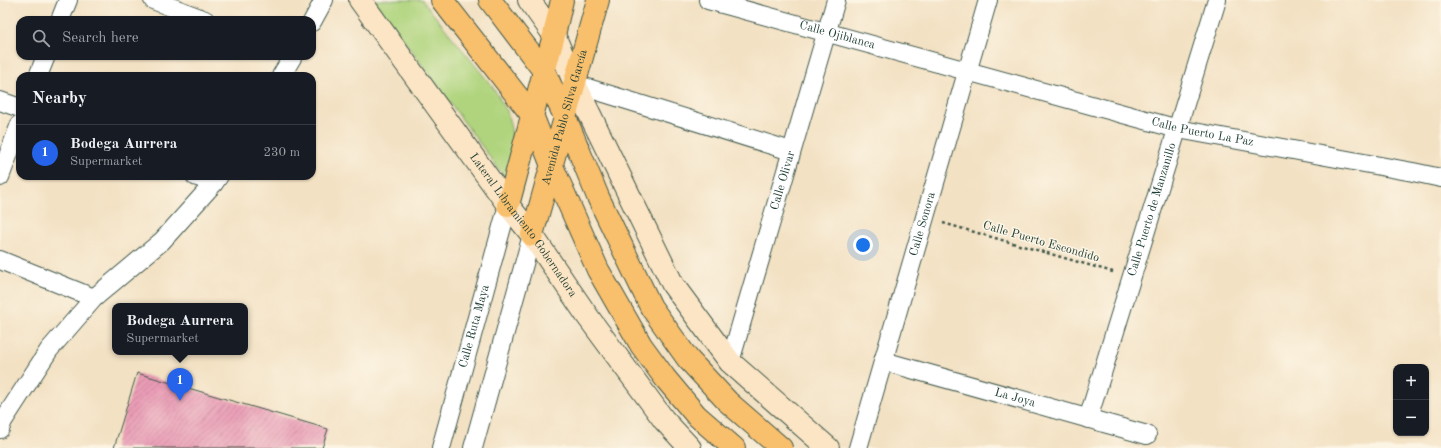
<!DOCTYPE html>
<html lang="en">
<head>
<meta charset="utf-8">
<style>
	:root { --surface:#171b24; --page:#20242c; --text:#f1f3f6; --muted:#9ea1a6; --line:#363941; --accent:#2563eb }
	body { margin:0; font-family:"Old Standard TT",serif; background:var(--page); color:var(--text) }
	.controls { position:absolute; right:12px; bottom:12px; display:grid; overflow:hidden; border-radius:8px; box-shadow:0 1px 3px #0004 }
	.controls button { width:36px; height:36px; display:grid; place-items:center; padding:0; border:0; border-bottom:1px solid var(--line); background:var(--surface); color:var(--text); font:20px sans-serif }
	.you { position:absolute; left:863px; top:245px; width:14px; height:14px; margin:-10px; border:3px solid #fff; border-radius:50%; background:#1a73e8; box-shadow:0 0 0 6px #1a73e833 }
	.badge { display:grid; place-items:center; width:26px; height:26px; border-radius:50%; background:var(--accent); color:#fff; font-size:13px; font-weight:700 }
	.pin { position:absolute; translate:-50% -33px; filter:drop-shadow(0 1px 2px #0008) }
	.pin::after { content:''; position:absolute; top:21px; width:14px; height:12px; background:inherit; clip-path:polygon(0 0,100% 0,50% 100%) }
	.popup { position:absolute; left:112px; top:303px; width:136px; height:52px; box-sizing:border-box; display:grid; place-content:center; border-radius:8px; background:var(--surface); filter:drop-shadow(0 1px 3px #0005); font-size:13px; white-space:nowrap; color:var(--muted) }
	.popup b { font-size:15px; color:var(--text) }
	.popup::after { content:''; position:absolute; left:50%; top:100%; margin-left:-8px; border:8px solid transparent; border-top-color:var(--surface) }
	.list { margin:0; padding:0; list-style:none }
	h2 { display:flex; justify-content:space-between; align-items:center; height:52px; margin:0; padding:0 16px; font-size:17px }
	h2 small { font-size:13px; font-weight:400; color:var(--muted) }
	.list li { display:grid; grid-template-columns:26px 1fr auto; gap:12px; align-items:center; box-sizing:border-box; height:56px; padding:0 16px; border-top:1px solid var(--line) }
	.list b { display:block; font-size:15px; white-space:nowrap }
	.list p { margin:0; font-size:13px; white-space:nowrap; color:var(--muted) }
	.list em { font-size:13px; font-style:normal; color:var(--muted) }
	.icon { flex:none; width:22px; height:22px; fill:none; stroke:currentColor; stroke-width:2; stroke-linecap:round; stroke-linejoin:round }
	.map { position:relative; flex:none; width:1441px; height:448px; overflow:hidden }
	.search { position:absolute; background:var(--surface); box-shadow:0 1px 3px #0004; left:16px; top:16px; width:300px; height:44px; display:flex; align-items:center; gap:10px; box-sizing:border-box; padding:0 14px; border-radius:12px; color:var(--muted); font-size:15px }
	.panel { position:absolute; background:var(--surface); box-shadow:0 1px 3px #0004; left:16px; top:72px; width:300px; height:108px; border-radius:12px }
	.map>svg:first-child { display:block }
</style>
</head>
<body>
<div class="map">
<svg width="1441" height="448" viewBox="0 0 1441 448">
	<defs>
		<pattern id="building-hatch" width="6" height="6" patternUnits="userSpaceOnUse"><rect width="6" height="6" fill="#ea9cb6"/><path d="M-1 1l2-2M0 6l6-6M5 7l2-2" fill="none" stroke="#bd8095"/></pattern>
	</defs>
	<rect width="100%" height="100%" fill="#fcf5e5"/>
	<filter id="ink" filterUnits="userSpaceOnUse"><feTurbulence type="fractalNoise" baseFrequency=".025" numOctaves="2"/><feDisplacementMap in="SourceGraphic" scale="8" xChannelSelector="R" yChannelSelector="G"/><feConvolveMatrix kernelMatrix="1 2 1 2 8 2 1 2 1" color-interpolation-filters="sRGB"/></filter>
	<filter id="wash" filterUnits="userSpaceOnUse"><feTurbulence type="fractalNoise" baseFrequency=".012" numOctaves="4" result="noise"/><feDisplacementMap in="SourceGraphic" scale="16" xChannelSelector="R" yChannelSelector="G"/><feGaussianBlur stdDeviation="0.9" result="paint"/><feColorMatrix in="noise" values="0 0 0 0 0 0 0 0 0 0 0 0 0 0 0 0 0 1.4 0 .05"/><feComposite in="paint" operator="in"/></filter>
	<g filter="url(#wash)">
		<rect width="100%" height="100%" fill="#f3e1c3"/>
		<path fill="#afd47d" stroke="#678858" d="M374 0H422L492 86 507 111 512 133 511 156 506 179Z"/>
		<g id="blocks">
			<path fill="url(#building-hatch)" d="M137 373 328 429 322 448H114Z"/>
		</g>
	</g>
	<g filter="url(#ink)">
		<use href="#blocks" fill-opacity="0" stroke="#3f5649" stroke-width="1"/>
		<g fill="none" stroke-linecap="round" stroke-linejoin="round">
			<defs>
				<g id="street">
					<path d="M153 0 205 20"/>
					<path id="s1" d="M708 0 1178 129 1413 172 1441 178"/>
					<path d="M60 20 68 0"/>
					<path d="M312 22 324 0"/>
					<path d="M38 76 46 56"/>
					<path d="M281 76 293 56"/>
					<path d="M575 84 791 151"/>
					<path d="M0 101 20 108"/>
					<path d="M195 176 214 183"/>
					<path d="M0 177 20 124"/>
					<path d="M0 260 94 298"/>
					<path id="s2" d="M883 361 1147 435"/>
					<path id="s3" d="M730 362 836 0"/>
					<path id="s4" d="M1088 419 1217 0"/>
					<path d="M0 429 3 421 49 350 94 298 162 241 214 183 219 176"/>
					<path id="s5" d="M441 448 508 205"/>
					<path d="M473 448 532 235"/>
					<path id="s6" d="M858 448 988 0"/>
				</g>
				<g id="secondary">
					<path id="s7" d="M360 0 508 205 532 235 588 317 664 420 690 448"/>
					<path d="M529 0 554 35 575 84 673 285 730 362 828 448"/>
				</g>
				<g id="primary">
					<path d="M508 205 554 35 562 0"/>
					<path id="s8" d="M532 235 598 0"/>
				</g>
				<path id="highway" d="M442 0 532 115 552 166 598 270 641 345 665 378 696 415 734 448
					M490 0 544 71 565 117 598 197 651 307 688 359 728 402 781 448"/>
			</defs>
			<use href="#street" stroke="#3f5649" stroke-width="20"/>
			<use href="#secondary" stroke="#3f5649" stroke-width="24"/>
			<use href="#primary" stroke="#3f5649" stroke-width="24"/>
			<use href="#highway" stroke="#3f5649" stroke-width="24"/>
			<path stroke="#3f5649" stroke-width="2.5" stroke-dasharray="3 3" stroke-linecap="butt" d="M943 223 1113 272"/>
			<use href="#street" stroke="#fff" stroke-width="18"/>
			<use href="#secondary" stroke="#fce5c4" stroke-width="22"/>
			<use href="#primary" stroke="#f8bf6c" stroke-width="22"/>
			<use href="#highway" stroke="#f8bf6c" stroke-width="22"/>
		</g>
	</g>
	<g text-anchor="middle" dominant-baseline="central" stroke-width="3" stroke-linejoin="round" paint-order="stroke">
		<g font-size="12" fill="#1f3d34" stroke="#fcf5e5">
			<text stroke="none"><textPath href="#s1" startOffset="134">Calle Ojiblanca</textPath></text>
			<text stroke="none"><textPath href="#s8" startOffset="122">Avenida Pablo Silva García</textPath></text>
			<text stroke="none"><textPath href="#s1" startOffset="512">Calle Puerto La Paz</textPath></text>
			<text stroke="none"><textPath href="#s3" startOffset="189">Calle Olivar</textPath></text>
			<text stroke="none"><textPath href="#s4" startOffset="219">Calle Puerto de Manzanillo</textPath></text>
			<text stroke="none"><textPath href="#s6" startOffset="233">Calle Sonora</textPath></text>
			<text stroke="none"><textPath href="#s7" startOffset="278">Lateral Libramiento Gobernadora</textPath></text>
			<text transform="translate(1041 242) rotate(16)">Calle Puerto Escondido</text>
			<text stroke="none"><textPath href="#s5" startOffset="126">Calle Ruta Maya</textPath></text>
			<text stroke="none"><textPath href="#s2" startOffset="137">La Joya</textPath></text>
		</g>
	</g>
</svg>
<div class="controls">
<button>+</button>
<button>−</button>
</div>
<div class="you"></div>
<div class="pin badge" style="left:180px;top:401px">1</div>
<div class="popup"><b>Bodega Aurrera</b>Supermarket</div>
<div class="search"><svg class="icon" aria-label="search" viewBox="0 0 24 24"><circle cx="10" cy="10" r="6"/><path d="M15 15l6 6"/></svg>Search here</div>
<section class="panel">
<h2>Nearby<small></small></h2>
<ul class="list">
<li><span class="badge">1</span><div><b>Bodega Aurrera</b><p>Supermarket</p></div><em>230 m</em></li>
</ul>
</section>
</div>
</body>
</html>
